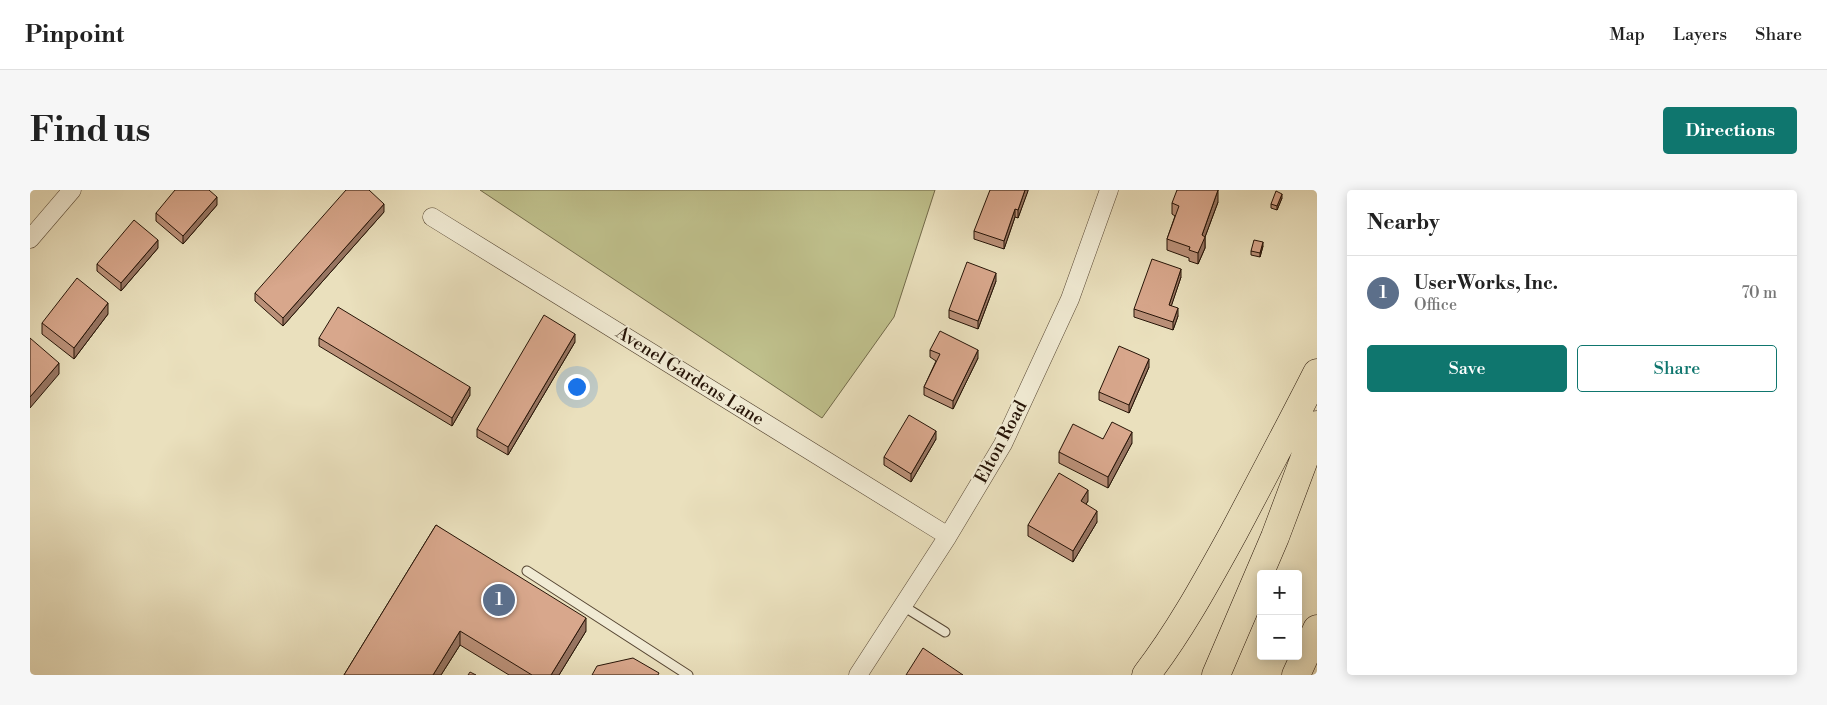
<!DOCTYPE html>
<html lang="en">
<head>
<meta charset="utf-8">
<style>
	:root { --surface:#fff; --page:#f6f6f6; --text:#222; --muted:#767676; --line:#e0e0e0; --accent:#0f766e }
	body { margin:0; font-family:"Libre Bodoni",serif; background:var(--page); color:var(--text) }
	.controls { position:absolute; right:15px; bottom:15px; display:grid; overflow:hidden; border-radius:5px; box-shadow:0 2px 12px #0003 }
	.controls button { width:45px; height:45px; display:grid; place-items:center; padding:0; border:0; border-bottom:1px solid var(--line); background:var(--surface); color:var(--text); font:25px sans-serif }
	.you { position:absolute; left:546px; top:196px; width:18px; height:18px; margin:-12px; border:4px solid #fff; border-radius:50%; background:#1a73e8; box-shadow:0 0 0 8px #1a73e833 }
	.badge { display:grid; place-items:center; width:32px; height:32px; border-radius:50%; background:var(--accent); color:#fff; font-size:16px; font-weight:700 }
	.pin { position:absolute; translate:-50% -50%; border:2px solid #fff; box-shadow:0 1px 5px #0006 }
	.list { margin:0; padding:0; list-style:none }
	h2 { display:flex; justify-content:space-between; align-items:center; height:65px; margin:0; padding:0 20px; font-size:21px }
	h2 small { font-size:16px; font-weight:400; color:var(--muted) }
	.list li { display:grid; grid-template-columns:32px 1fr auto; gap:15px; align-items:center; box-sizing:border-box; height:75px; padding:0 20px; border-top:1px solid var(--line) }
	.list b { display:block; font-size:19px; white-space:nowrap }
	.list p { margin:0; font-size:16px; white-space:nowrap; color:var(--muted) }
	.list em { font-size:16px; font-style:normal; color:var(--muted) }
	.actions { display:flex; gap:10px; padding:15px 20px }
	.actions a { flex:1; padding:11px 0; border:1px solid var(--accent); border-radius:5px; text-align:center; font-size:18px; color:var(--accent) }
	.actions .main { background:var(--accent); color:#fff }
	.map { position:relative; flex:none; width:1287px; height:485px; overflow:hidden; border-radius:5px }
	header { display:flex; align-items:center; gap:30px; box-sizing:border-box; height:70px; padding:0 25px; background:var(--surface); border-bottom:1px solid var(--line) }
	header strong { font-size:24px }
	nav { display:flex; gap:28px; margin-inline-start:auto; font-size:18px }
	.intro { display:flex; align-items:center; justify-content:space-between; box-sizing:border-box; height:120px; padding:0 30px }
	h1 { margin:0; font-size:35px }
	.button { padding:12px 22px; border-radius:5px; background:var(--accent); color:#fff; font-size:18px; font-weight:700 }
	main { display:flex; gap:30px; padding:0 30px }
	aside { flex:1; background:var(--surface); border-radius:5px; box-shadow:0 2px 12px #0003 }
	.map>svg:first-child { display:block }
</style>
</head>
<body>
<header>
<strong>Pinpoint</strong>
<nav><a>Map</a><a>Layers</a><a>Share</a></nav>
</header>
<div class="intro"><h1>Find us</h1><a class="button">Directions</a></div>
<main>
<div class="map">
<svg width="1287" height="485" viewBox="0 0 1287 485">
	<rect width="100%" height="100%" fill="#eae0bd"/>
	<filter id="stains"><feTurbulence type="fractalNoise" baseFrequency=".004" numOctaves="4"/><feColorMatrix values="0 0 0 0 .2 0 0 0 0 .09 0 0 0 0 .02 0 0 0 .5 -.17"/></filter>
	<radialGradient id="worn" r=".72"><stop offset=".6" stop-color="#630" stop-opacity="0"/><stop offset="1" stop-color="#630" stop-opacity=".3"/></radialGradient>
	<path fill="#bfc08c" stroke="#726a4a" d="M450 0H905L864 127 792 228Z"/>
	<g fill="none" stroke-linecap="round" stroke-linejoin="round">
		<defs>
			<path id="lane" d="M497 381 658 485
				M873 416 915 442"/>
			<path id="street" d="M402 27 918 346
				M0 49 42 0
				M828 485 918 346 973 254 1040 109 1079 0"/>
			<path id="highway" d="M1116 485C1150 441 1177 391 1204 342 1232 289 1260 236 1287 183
				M1186 485 1245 347 1287 235
				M1266 485 1287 439"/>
		</defs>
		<use href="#lane" stroke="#574734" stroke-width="11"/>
		<use href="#street" stroke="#574734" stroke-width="19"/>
		<use href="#highway" stroke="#261407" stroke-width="29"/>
		<use href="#lane" stroke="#f1ebd4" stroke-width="9"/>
		<use href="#street" stroke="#f1ebd4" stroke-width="18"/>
		<use href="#highway" stroke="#eae0bd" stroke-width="28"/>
	</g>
	<path fill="#ba9078" stroke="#261407" d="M998 0 988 28 985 27 974 59 944 49V41Z
		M1252 8 1247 20 1241 18V14Z
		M1188 12 1175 47V58L1168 74 1159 71V68L1137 60V49L1145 26 1142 24V13Z
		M187 15 153 54 126 31V23Z
		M354 22 253 136 225 111V103Z
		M1233 56 1230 67 1221 65V61Z
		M128 58 91 101 67 81V74Z
		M1151 87 1141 116 1148 126 1143 140 1104 127V119Z
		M966 91 948 139 919 128V120Z
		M78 124 44 169 12 144V133Z
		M289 148 440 205 422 236 289 156Z
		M545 152 478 265 447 247V239Z
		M900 160 948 168 923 219 894 205V197L906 171 900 167Z
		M1119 177 1099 223 1069 210V202Z
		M906 249 881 292 854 275V267Z
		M1073 249 1102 253 1078 298 1029 273V262Z
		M1058 311 1056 314 1067 332 1043 372 998 346V335Z
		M406 335 556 441 529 485H479L430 455 411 485H314Z"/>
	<path fill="#977562" stroke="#261407" d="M995 0H998V1L988 28V20Z
		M1188 0V12L1175 47V58L1168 74V63L1172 45Z
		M1252 4V8L1247 20V16Z
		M187 7V15L153 54V46Z
		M354 14V22L253 136V128Z
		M985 19V27L974 59V51Z
		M128 50V58L91 101V93Z
		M1233 52V56L1230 67V63Z
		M1151 79V87L1139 123V115Z
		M966 83V91L948 139V131Z
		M78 113V124L44 169V158Z
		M1148 118V126L1143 140V132Z
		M545 144V152L478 265V257Z
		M948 160V168L923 219V211Z
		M1119 169V177L1099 223V215Z
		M29 173V184L0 218V207Z
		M440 197V205L422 236V228Z
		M906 241V249L881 292V284Z
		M1102 242V253L1078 298V287Z
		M1058 300V311L1051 322V311Z
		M1067 321V332L1043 372V361Z
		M556 428V441L529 485H521Z
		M430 441V455L411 485H403Z"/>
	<path fill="#d8a78c" stroke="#261407" d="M145 0H179L187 7 153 46 126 23Z
		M316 0H339L354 14 253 128 225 103Z
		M960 0H995L988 20 985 19 974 51 944 41Z
		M1147 0H1188L1172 45 1175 47 1168 63 1159 60 1160 57 1137 49 1149 16 1142 13Z
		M1246 1 1252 4 1247 16 1241 14Z
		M104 30 128 50 91 93 67 74Z
		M1224 50 1233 52 1230 63 1221 61Z
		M1122 69 1151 79 1139 115 1148 118 1143 132 1104 119Z
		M937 72 966 83 948 131 919 120Z
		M47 88 78 113 44 158 12 133Z
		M308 117 440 197 422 228 289 148Z
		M514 125 545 144 478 257 447 239Z
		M910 141 948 160 923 211 894 197 910 164 900 160Z
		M0 148 29 173 0 207Z
		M1089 156 1119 169 1099 215 1069 202Z
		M879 225 906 241 881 284 854 267Z
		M1082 232 1102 242 1078 287 1029 262 1043 234 1073 249Z
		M1029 283 1058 300 1051 311 1067 321 1043 361 998 335Z
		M406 335 556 428 521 485H502L430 441 403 485H314Z
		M893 458 933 485H876Z
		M603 468 629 483 628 485H562L567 476Z
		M440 482 446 485H438Z"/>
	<g text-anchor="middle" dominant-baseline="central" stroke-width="4" stroke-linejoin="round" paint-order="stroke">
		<g font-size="18" fill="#261407" stroke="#f1ebd4">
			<text transform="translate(660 186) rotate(32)">Avenel Gardens Lane</text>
			<text transform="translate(971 252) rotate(-62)">Elton Road</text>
		</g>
	</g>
	<rect width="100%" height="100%" filter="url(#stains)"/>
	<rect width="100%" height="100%" fill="url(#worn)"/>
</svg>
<div class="controls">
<button>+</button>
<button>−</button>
</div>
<div class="you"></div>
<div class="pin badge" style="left:469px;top:410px;background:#5c6f8a">1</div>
</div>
<aside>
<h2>Nearby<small></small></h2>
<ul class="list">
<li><span class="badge" style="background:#5c6f8a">1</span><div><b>UserWorks, Inc.</b><p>Office</p></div><em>70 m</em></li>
</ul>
<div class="actions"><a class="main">Save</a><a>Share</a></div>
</aside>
</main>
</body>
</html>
